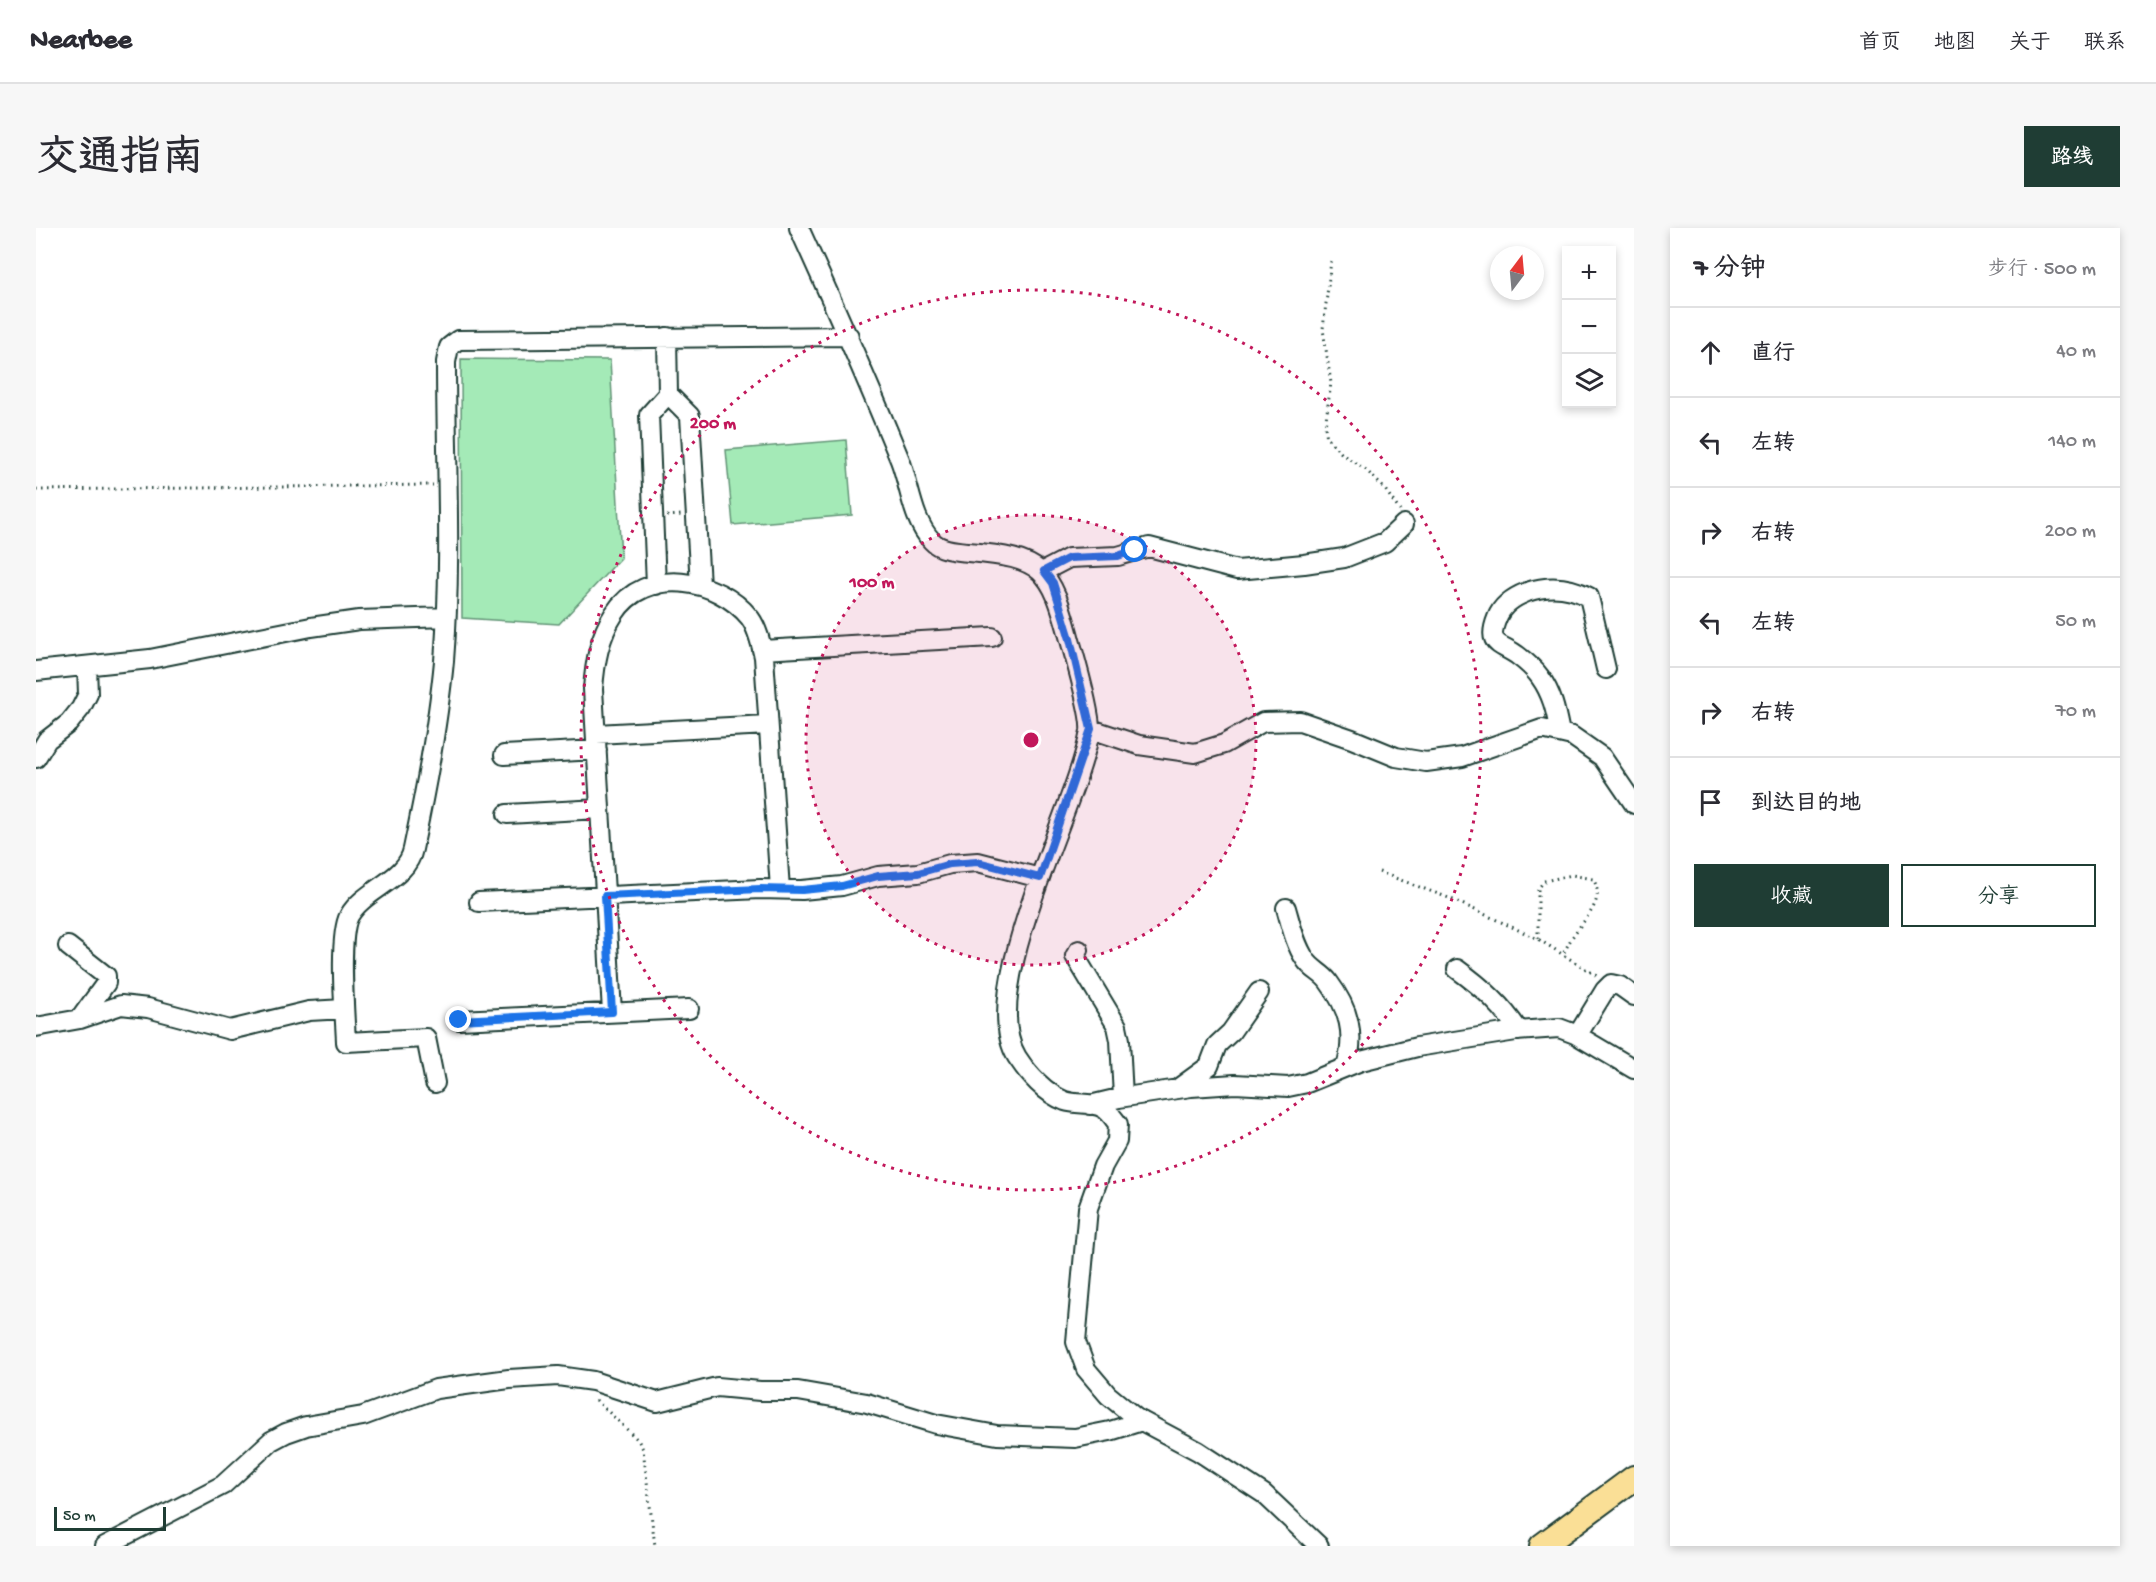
<!DOCTYPE html>
<html lang="zh">
<head>
<meta charset="utf-8">
<style>
	:root { --surface:#fff; --page:#f7f7f7; --text:#2b2b33; --muted:#7c7c81; --line:#e1e1e2; --accent:#1f3d34 }
	body { margin:0; font-family:"Gochi Hand","LXGW WenKai TC",sans-serif; background:var(--page); color:var(--text) }
	.controls { position:absolute; right:18px; top:18px; display:grid; overflow:hidden; border-radius:0px; box-shadow:0 3px 9px #0003 }
	.controls button { width:54px; height:54px; display:grid; place-items:center; padding:0; border:0; border-bottom:2px solid var(--line); background:var(--surface); color:var(--text); font:30px sans-serif }
	.compass { position:absolute; left:1454px; top:18px; width:54px; height:54px; border-radius:50%; background:var(--surface); box-shadow:0 3px 9px #0003; rotate:16deg }
	.scale { position:absolute; left:18px; bottom:15px; width:112px; box-sizing:border-box; padding-left:6px; border:3px solid #1f3d34; border-top:0; font-size:16px; line-height:21px; white-space:nowrap; color:#1f3d34; -webkit-text-stroke:4px #fff; paint-order:stroke }
	.stop { position:absolute; width:18px; height:18px; margin:-14px; border:4px solid #1a73e8; border-radius:50%; background:#fff }
	.stop.end { background:#1a73e8; border-color:#fff; box-shadow:0 2px 6px #0008 }
	.list { margin:0; padding:0; list-style:none }
	h2 { display:flex; justify-content:space-between; align-items:center; height:78px; margin:0; padding:0 24px; font-size:26px }
	h2 small { font-size:20px; font-weight:400; color:var(--muted) }
	.list li { display:grid; grid-template-columns:39px 1fr auto; gap:18px; align-items:center; box-sizing:border-box; height:90px; padding:0 24px; border-top:2px solid var(--line) }
	.list b { display:block; font-size:22px; white-space:nowrap }
	.list em { font-size:20px; font-style:normal; color:var(--muted) }
	.actions { display:flex; gap:12px; padding:18px 24px }
	.actions a { flex:1; padding:14px 0; border:2px solid var(--accent); border-radius:0px; text-align:center; font-size:21px; color:var(--accent) }
	.actions .main { background:var(--accent); color:#fff }
	.icon { flex:none; width:33px; height:33px; fill:none; stroke:currentColor; stroke-width:2; stroke-linecap:round; stroke-linejoin:round }
	.map { position:relative; flex:none; width:1598px; height:1318px; overflow:hidden; border-radius:0px }
	header { display:flex; align-items:center; gap:36px; box-sizing:border-box; height:84px; padding:0 30px; background:var(--surface); border-bottom:2px solid var(--line) }
	header strong { font-size:28px }
	nav { display:flex; gap:33px; margin-inline-start:auto; font-size:21px }
	.intro { display:flex; align-items:center; justify-content:space-between; box-sizing:border-box; height:144px; padding:0 36px }
	h1 { margin:0; font-size:42px }
	.button { padding:15px 27px; border-radius:0px; background:var(--accent); color:#fff; font-size:21px; font-weight:700 }
	main { display:flex; gap:36px; padding:0 36px }
	aside { flex:1; background:var(--surface); border-radius:0px; box-shadow:0 3px 9px #0003 }
	.map>svg:first-child { display:block }
</style>
</head>
<body>
<header>
<strong>Nearbee</strong>
<nav><a>首页</a><a>地图</a><a>关于</a><a>联系</a></nav>
</header>
<div class="intro"><h1>交通指南</h1><a class="button">路线</a></div>
<main>
<div class="map">
<svg width="1598" height="1318" viewBox="0 0 1598 1318">
	<rect width="100%" height="100%" fill="#fff"/>
	<filter id="ink" filterUnits="userSpaceOnUse"><feTurbulence type="fractalNoise" baseFrequency=".0167" numOctaves="2"/><feDisplacementMap in="SourceGraphic" scale="12" xChannelSelector="R" yChannelSelector="G"/><feConvolveMatrix kernelMatrix="1 2 1 2 8 2 1 2 1" color-interpolation-filters="sRGB"/></filter>
	<g filter="url(#ink)">
		<path fill="#a4eab7" stroke="#629476" stroke-width="1.5" d="M425 131 574 132 585 330 523 396 426 390Z
			M810 212 816 287 697 297 690 222Z"/>
		<g fill="none" stroke-linecap="round" stroke-linejoin="round">
			<defs>
				<path id="minor" d="M763 0C798 77 832 154 864 232 874 258 876 292 896 313 904 322 920 323 932 324 1007 330 1015 340 1034 412 1039 430 1056 488 1054 503 1041 580 939 762 981 829 992 846 1010 866 1029 873 1041 877 1057 874 1067 880 1073 883 1078 891 1082 896L1081 913 1067 938 1052 980 1040 1114 1050 1141 1072 1167 1100 1190 1162 1223 1228 1266 1283 1318
					M632 166 654 188 664 357
					M1008 343 1033 330 1082 328 1113 319 1201 342 1268 336 1308 330 1349 314 1368 296
					M620 357 613 187 632 166 631 109
					M726 422 956 409
					M0 443 114 431 275 399 323 392 410 389
					M1055 501 1103 517 1159 525 1188 516 1227 494 1264 493 1316 511 1360 529 1390 534 1426 529 1506 501 1536 508 1566 529 1598 576
					M1524 505C1520 485 1517 467 1504 449 1499 442 1489 433 1481 427 1464 415 1450 417 1461 390 1466 377 1478 369 1491 364 1512 357 1533 358 1553 369L1570 441
					M560 506 732 497
					M468 527 561 522
					M0 530 11 512 33 495 45 480 52 466 51 438
					M471 586 564 581
					M443 674 724 661 766 662 806 658 842 648 882 645 914 636 942 634 1004 650
					M1250 680C1255 697 1259 716 1269 731 1275 741 1286 745 1292 753 1313 781 1320 806 1310 839
					M32 718 70 748V755L44 791
					M1043 722 1039 728 1081 798 1084 812 1087 869
					M1421 741C1447 760 1466 777 1483 803
					M576 784 557 461C559 435 563 409 578 386 609 337 682 350 714 390 722 401 725 416 728 429L744 661
					M423 792 653 781
					M0 799 44 791 85 777 112 780 194 802 273 783 308 781
					M1539 806 1598 841
					M399 855 390 810 310 814C309 788 302 709 313 688 328 661 371 652 377 621 390 560 402 496 408 433 416 334 410 233 410 134L413 119 422 112 813 108
					M1144 859 1173 838 1181 817 1195 804 1223 764
					M1054 877 1083 870 1155 859 1199 856 1252 859 1271 855 1325 833 1381 819 1480 803 1523 800 1539 806 1544 803 1569 762 1575 756 1584 758 1598 768
					M69 1318 187 1257 235 1213 250 1205 270 1198 327 1188 400 1161 473 1151 522 1148 557 1153 621 1174 681 1159 724 1163H762L831 1175 900 1196 961 1207 1039 1210 1074 1203 1106 1193"/>
				<path id="major" d="M1506 1318 1598 1250"/>
			</defs>
			<use href="#minor" stroke="#1f3d34" stroke-width="22"/>
			<use href="#major" stroke="#1f3d34" stroke-width="28"/>
			<path stroke="#1f3d34" stroke-width="3" stroke-dasharray="1.5 4.5" stroke-linecap="butt" d="M1295 33 1287 101 1295 155 1289 199 1291 210 1307 227 1329 241 1348 260 1364 283
				M0 262 397 257
				M631 288 646 287
				M1343 644 1413 670 1502 711 1561 748
				M1502 711V661L1508 653 1536 647 1557 651C1570 672 1550 689 1539 705 1534 712 1531 719 1527 726
				M560 1172 602 1212 607 1221 619 1318"/>
			<use href="#minor" stroke="#fff" stroke-width="18"/>
			<use href="#major" stroke="#fadf96" stroke-width="24"/>
		</g>
	</g>
	<g fill="none" stroke-linecap="round" stroke-linejoin="round" filter="url(#ink)">
		<path stroke="#1a73e8" stroke-width="8" d="M423 792 576 784 569 668 724 661 766 662 806 658 842 648 882 645 914 636 942 634 1004 650 1055 501 1034 411 1017 355 1008 343 1033 330 1082 328 1099 322"/>
	</g>
	<circle cx="995" cy="512" r="225" fill="#c2185b" fill-opacity=".12"/>
	<g fill="none" stroke="#c2185b" stroke-width="3" stroke-dasharray="3 6">
		<circle cx="995" cy="512" r="225"/>
		<circle cx="995" cy="512" r="450"/>
	</g>
	<circle cx="995" cy="512" r="9" fill="#c2185b" stroke="#fff" stroke-width="3"/>
	<g font-size="18" text-anchor="middle" font-weight="bold" fill="#c2185b" stroke="#fff" stroke-width="4.5" stroke-linejoin="round" paint-order="stroke">
		<text x="677" y="200">200 m</text>
		<text x="836" y="359">100 m</text>
	</g>
</svg>
<div class="controls">
<button>+</button>
<button>−</button>
<button><svg class="icon" aria-label="layers" viewBox="0 0 24 24"><path d="M12 4l9 5-9 5-9-5zM3 14l9 5 9-5"/></svg></button>
</div>
<svg class="compass" viewBox="-18 -18 36 36"><path d="M0-13l5 13h-10z" fill="#e53935"/><path d="M0 13l5-13h-10z" fill="#7c7c81"/></svg>
<div class="scale">50 m</div>
<div class="stop" style="left:1099px;top:322px"></div>
<div class="stop end" style="left:423px;top:792px"></div>
</div>
<aside>
<h2>7 分钟<small>步行 · 500 m</small></h2>
<ul class="list">
<li><svg class="icon" aria-label="ahead" viewBox="0 0 24 24"><path d="M12 20V5M6 11l6-6 6 6"/></svg><div><b>直行</b></div><em>40 m</em></li>
<li><svg class="icon" aria-label="left" viewBox="0 0 24 24"><path d="M17 20v-9H6M10 6l-5 5 5 5"/></svg><div><b>左转</b></div><em>140 m</em></li>
<li><svg class="icon" aria-label="right" viewBox="0 0 24 24"><path d="M7 20v-9h11M14 6l5 5-5 5"/></svg><div><b>右转</b></div><em>200 m</em></li>
<li><svg class="icon" aria-label="left" viewBox="0 0 24 24"><path d="M17 20v-9H6M10 6l-5 5 5 5"/></svg><div><b>左转</b></div><em>50 m</em></li>
<li><svg class="icon" aria-label="right" viewBox="0 0 24 24"><path d="M7 20v-9h11M14 6l5 5-5 5"/></svg><div><b>右转</b></div><em>70 m</em></li>
<li><svg class="icon" aria-label="arrive" viewBox="0 0 24 24"><path d="M6 21V4h12l-3 4 3 4H6"/></svg><div><b>到达目的地</b></div></li>
</ul>
<div class="actions"><a class="main">收藏</a><a>分享</a></div>
</aside>
</main>
</body>
</html>
